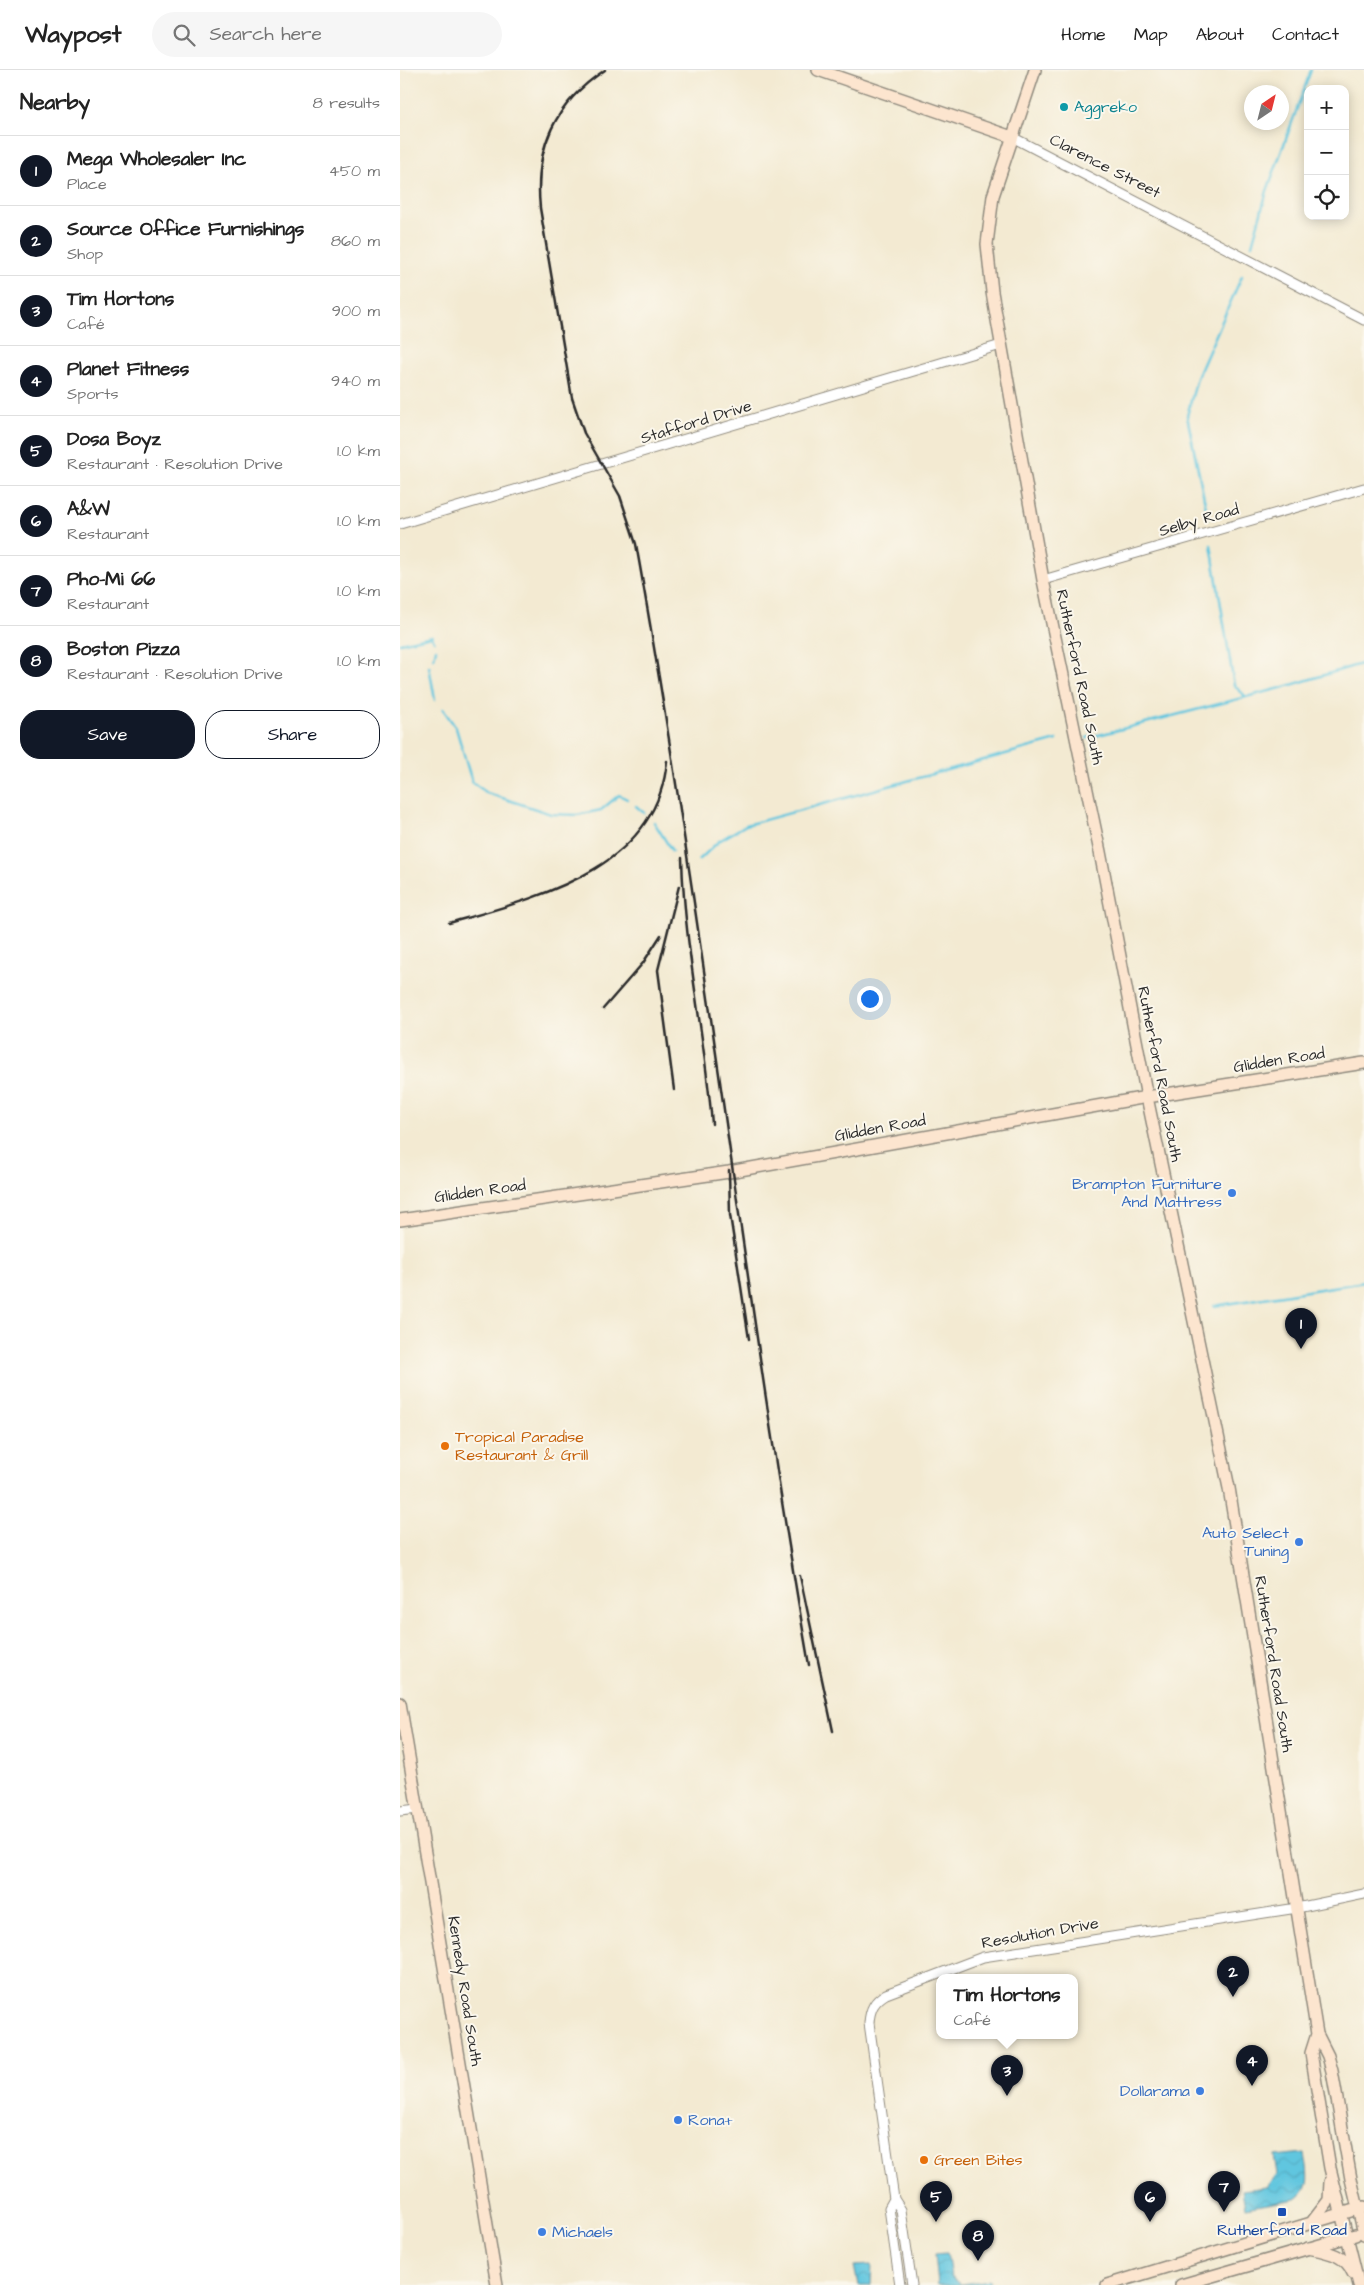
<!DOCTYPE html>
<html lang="en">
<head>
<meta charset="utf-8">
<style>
	:root { --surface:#fff; --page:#f6f6f6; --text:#222; --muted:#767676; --line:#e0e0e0; --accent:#111827 }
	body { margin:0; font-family:"Architects Daughter",sans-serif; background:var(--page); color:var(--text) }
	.controls { position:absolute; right:15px; top:15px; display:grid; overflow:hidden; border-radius:10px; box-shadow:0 2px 12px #0003 }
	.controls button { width:45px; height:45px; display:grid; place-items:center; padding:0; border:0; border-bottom:1px solid var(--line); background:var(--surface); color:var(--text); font:25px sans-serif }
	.compass { position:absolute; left:844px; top:15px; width:45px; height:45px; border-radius:50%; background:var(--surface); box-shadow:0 2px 12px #0003; rotate:35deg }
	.you { position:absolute; left:469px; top:928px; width:18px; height:18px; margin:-12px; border:4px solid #fff; border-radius:50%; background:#1a73e8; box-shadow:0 0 0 8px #1a73e833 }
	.badge { display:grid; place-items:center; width:32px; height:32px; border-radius:50%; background:var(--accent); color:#fff; font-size:16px; font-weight:700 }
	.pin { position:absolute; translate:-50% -41px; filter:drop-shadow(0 1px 2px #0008) }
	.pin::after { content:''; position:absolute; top:26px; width:18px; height:15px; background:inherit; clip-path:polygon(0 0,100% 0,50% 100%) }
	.popup { position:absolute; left:536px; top:1904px; width:142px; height:65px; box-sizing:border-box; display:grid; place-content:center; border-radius:10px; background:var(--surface); filter:drop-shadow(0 1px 4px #0005); font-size:16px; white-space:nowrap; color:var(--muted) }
	.popup b { font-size:19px; color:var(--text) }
	.popup::after { content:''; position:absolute; left:50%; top:100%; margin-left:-10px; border:10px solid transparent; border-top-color:var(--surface) }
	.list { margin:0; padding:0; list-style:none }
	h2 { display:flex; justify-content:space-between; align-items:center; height:65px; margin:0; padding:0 20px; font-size:21px }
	h2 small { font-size:16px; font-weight:400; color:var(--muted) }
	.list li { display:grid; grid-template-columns:32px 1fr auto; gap:15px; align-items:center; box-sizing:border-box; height:70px; padding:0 20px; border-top:1px solid var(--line) }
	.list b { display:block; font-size:19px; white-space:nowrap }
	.list p { margin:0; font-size:16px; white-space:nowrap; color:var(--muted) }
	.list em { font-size:16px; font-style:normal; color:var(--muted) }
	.actions { display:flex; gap:10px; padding:15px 20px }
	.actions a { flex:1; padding:11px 0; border:1px solid var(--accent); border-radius:20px; text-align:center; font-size:18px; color:var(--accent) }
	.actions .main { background:var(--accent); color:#fff }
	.icon { flex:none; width:28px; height:28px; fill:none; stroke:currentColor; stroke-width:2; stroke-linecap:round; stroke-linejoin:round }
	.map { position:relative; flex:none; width:964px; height:2215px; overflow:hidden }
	header { display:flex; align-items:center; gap:30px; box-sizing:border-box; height:70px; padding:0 25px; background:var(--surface); border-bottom:1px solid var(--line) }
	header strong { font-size:24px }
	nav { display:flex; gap:28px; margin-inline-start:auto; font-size:18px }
	.search { width:350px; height:45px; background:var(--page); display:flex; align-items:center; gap:12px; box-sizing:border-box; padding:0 18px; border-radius:28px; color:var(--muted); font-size:19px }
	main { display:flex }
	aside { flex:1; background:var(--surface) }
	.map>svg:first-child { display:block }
</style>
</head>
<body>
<header>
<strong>Waypost</strong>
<div class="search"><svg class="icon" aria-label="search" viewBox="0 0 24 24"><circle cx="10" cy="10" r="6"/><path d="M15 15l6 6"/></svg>Search here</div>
<nav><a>Home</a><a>Map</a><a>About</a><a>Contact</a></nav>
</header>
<main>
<aside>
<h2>Nearby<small>8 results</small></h2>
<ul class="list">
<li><span class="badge">1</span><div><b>Mega Wholesaler Inc</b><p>Place</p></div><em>450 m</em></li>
<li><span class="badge">2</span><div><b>Source Office Furnishings</b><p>Shop</p></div><em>860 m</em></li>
<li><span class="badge">3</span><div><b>Tim Hortons</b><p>Café</p></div><em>900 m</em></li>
<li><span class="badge">4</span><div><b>Planet Fitness</b><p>Sports</p></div><em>940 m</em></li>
<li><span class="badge">5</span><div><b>Dosa Boyz</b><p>Restaurant · Resolution Drive</p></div><em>1.0 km</em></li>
<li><span class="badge">6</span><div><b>A&amp;W</b><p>Restaurant</p></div><em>1.0 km</em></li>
<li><span class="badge">7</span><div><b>Pho-Mi 66</b><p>Restaurant</p></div><em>1.0 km</em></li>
<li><span class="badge">8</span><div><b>Boston Pizza</b><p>Restaurant · Resolution Drive</p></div><em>1.0 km</em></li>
</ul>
<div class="actions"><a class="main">Save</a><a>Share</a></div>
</aside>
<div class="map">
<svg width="964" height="2215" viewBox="0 0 964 2215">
	<defs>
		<pattern id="water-waves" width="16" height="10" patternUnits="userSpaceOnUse" patternTransform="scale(1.25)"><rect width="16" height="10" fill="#61c6df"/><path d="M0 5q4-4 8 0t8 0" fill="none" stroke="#54aac0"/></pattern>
	</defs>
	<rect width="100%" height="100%" fill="#fbf7ec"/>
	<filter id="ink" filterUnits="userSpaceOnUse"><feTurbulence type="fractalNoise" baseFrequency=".02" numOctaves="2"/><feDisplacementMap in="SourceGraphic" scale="10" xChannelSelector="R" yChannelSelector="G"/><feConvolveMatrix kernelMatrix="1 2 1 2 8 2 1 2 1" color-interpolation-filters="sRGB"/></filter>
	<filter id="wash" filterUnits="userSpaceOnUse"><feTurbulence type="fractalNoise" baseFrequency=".0096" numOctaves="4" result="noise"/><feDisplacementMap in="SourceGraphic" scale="20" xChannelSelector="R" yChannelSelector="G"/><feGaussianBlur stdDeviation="1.12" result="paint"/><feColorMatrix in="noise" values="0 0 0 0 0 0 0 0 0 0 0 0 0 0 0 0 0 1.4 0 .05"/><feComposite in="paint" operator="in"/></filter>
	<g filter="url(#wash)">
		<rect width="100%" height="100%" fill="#f3ead2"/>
		<path fill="url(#water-waves)" stroke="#467885" d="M905 2083C907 2100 913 2118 896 2129L845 2138 842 2120 867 2117 877 2104 874 2086Z
			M547 2183 551 2207 561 2214 589 2210 590 2215H538L535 2184Z
			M472 2195 471 2215H458L454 2196Z"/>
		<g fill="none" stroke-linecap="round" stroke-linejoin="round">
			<path stroke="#61c6df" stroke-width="2.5" d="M852 175 867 121 911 0
				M808 448 787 346 797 308 842 206
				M811 475 834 615 846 627
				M0 573 32 566 34 571
				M34 588 36 579
				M29 596 35 630
				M43 639 56 658 72 712 87 723 151 744 177 745 201 740 219 725 227 729
				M687 668 881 618 964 593
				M236 736 244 743
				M254 752 272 781
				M299 790 319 771 346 755 657 670
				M814 1236 964 1212"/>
		</g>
	</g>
	<g filter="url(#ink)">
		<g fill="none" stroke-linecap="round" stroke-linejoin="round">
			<defs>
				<path id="street" d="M612 67 964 250
					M0 454 601 275
					M643 510 964 418
					M0 1741 18 1739
					M494 2129 489 2138 500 2215
					M512 2215 501 2140 494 2129 469 1953C470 1939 474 1931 486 1924L583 1887 897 1838 964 1824"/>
				<path id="secondary" d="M418 0 612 67
					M635 0 593 126 587 174 592 222 643 510 700 782 747 1027 829 1418 917 1964 911 1983 930 2098 959 2215
					M0 1150 329 1102 747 1027 964 993
					M0 1633 97 2215
					M917 1964 928 1986 932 2001 951 2109 964 2164
					M912 2152 929 2130 930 2112
					M908 2178C927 2182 945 2184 953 2203
					M707 2215 964 2137
					M781 2215 955 2165"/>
			</defs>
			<use href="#street" stroke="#8f8a7e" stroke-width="11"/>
			<use href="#secondary" stroke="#8f8a7e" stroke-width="14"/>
			<use href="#street" stroke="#fff" stroke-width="9"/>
			<use href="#secondary" stroke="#fce5cf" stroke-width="11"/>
			<path stroke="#2b2b2b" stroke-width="2.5" d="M205 0C155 33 134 78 140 138L172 328 184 363 220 426 236 474C303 846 344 1222 409 1595
				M282 788C284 878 305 965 312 1054
				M49 853C136 828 257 800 267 691
				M203 939 243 893 261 865
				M274 1020 258 900 279 816
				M329 1100 330 1145 349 1269
				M400 1506 433 1661"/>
		</g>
	</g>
	<circle fill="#0f9aa8" stroke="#fbf7ec" stroke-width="2" cx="664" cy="37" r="5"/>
	<g fill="#3f7fe0" stroke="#fbf7ec" stroke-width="2">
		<circle cx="832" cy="1123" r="5"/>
		<circle cx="899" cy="1472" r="5"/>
		<circle cx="800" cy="2021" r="5"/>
		<circle cx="278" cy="2050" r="5"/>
		<circle cx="142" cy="2162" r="5"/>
	</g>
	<g fill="#e8710a" stroke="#fbf7ec" stroke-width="2">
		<circle cx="45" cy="1376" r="5"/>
		<circle cx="524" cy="2090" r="5"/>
	</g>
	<rect fill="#1a4fb4" stroke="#fbf7ec" stroke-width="2" x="877" y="2137" width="10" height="10" rx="2.5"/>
	<g text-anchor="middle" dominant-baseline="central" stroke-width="4" stroke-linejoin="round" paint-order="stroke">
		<g font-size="16" fill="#0d838f" stroke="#fbf7ec" text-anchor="start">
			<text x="674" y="37">Aggreko</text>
		</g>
		<g font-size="16" fill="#2b2b2b" stroke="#fbf7ec">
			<text transform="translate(705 96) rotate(27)">Clarence Street</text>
			<text transform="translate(296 352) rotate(-17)">Stafford Drive</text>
			<text transform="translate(799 450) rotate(-16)">Selby Road</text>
			<text transform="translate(680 607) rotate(78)">Rutherford Road South</text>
			<text transform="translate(879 990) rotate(-9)">Glidden Road</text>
			<text transform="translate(760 1004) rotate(79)">Rutherford Road South</text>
			<text transform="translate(480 1058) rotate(-10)">Glidden Road</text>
			<text transform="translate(80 1121) rotate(-8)">Glidden Road</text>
			<text transform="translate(874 1594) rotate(81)">Rutherford Road South</text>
			<text transform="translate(640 1863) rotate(-10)">Resolution Drive</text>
			<text transform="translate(65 1921) rotate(81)">Kennedy Road South</text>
		</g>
		<g font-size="16" fill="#366cbe" stroke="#fbf7ec" text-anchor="end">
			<text x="822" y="1114">Brampton Furniture<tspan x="822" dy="18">And Mattress</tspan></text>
			<text x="889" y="1463">Auto Select<tspan x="889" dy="18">Tuning</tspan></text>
			<text x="790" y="2021">Dollarama</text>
			<text x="288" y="2050" text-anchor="start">Rona+</text>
			<text x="152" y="2162" text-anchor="start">Michaels</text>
		</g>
		<g font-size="16" fill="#c56008" stroke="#fbf7ec" text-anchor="start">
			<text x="55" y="1367">Tropical Paradise<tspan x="55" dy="18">Restaurant &amp; Grill</tspan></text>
			<text x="534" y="2090">Green Bites</text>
		</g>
		<g font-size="16" fill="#164399" stroke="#fbf7ec">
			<text x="882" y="2160">Rutherford Road</text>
		</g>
	</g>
</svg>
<div class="controls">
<button>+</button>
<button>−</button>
<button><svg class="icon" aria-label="locate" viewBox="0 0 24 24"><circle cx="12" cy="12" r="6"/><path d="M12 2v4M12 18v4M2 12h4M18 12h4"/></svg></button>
</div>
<svg class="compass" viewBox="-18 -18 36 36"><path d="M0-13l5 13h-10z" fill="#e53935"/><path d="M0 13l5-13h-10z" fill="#767676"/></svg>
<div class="you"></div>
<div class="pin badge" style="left:901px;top:1279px">1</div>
<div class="pin badge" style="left:833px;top:1927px">2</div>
<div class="pin badge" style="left:607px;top:2026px">3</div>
<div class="popup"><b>Tim Hortons</b>Café</div>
<div class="pin badge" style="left:852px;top:2016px">4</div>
<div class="pin badge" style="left:536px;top:2152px">5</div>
<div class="pin badge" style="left:750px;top:2152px">6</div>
<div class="pin badge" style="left:824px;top:2142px">7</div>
<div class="pin badge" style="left:578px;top:2191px">8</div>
</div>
</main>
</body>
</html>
